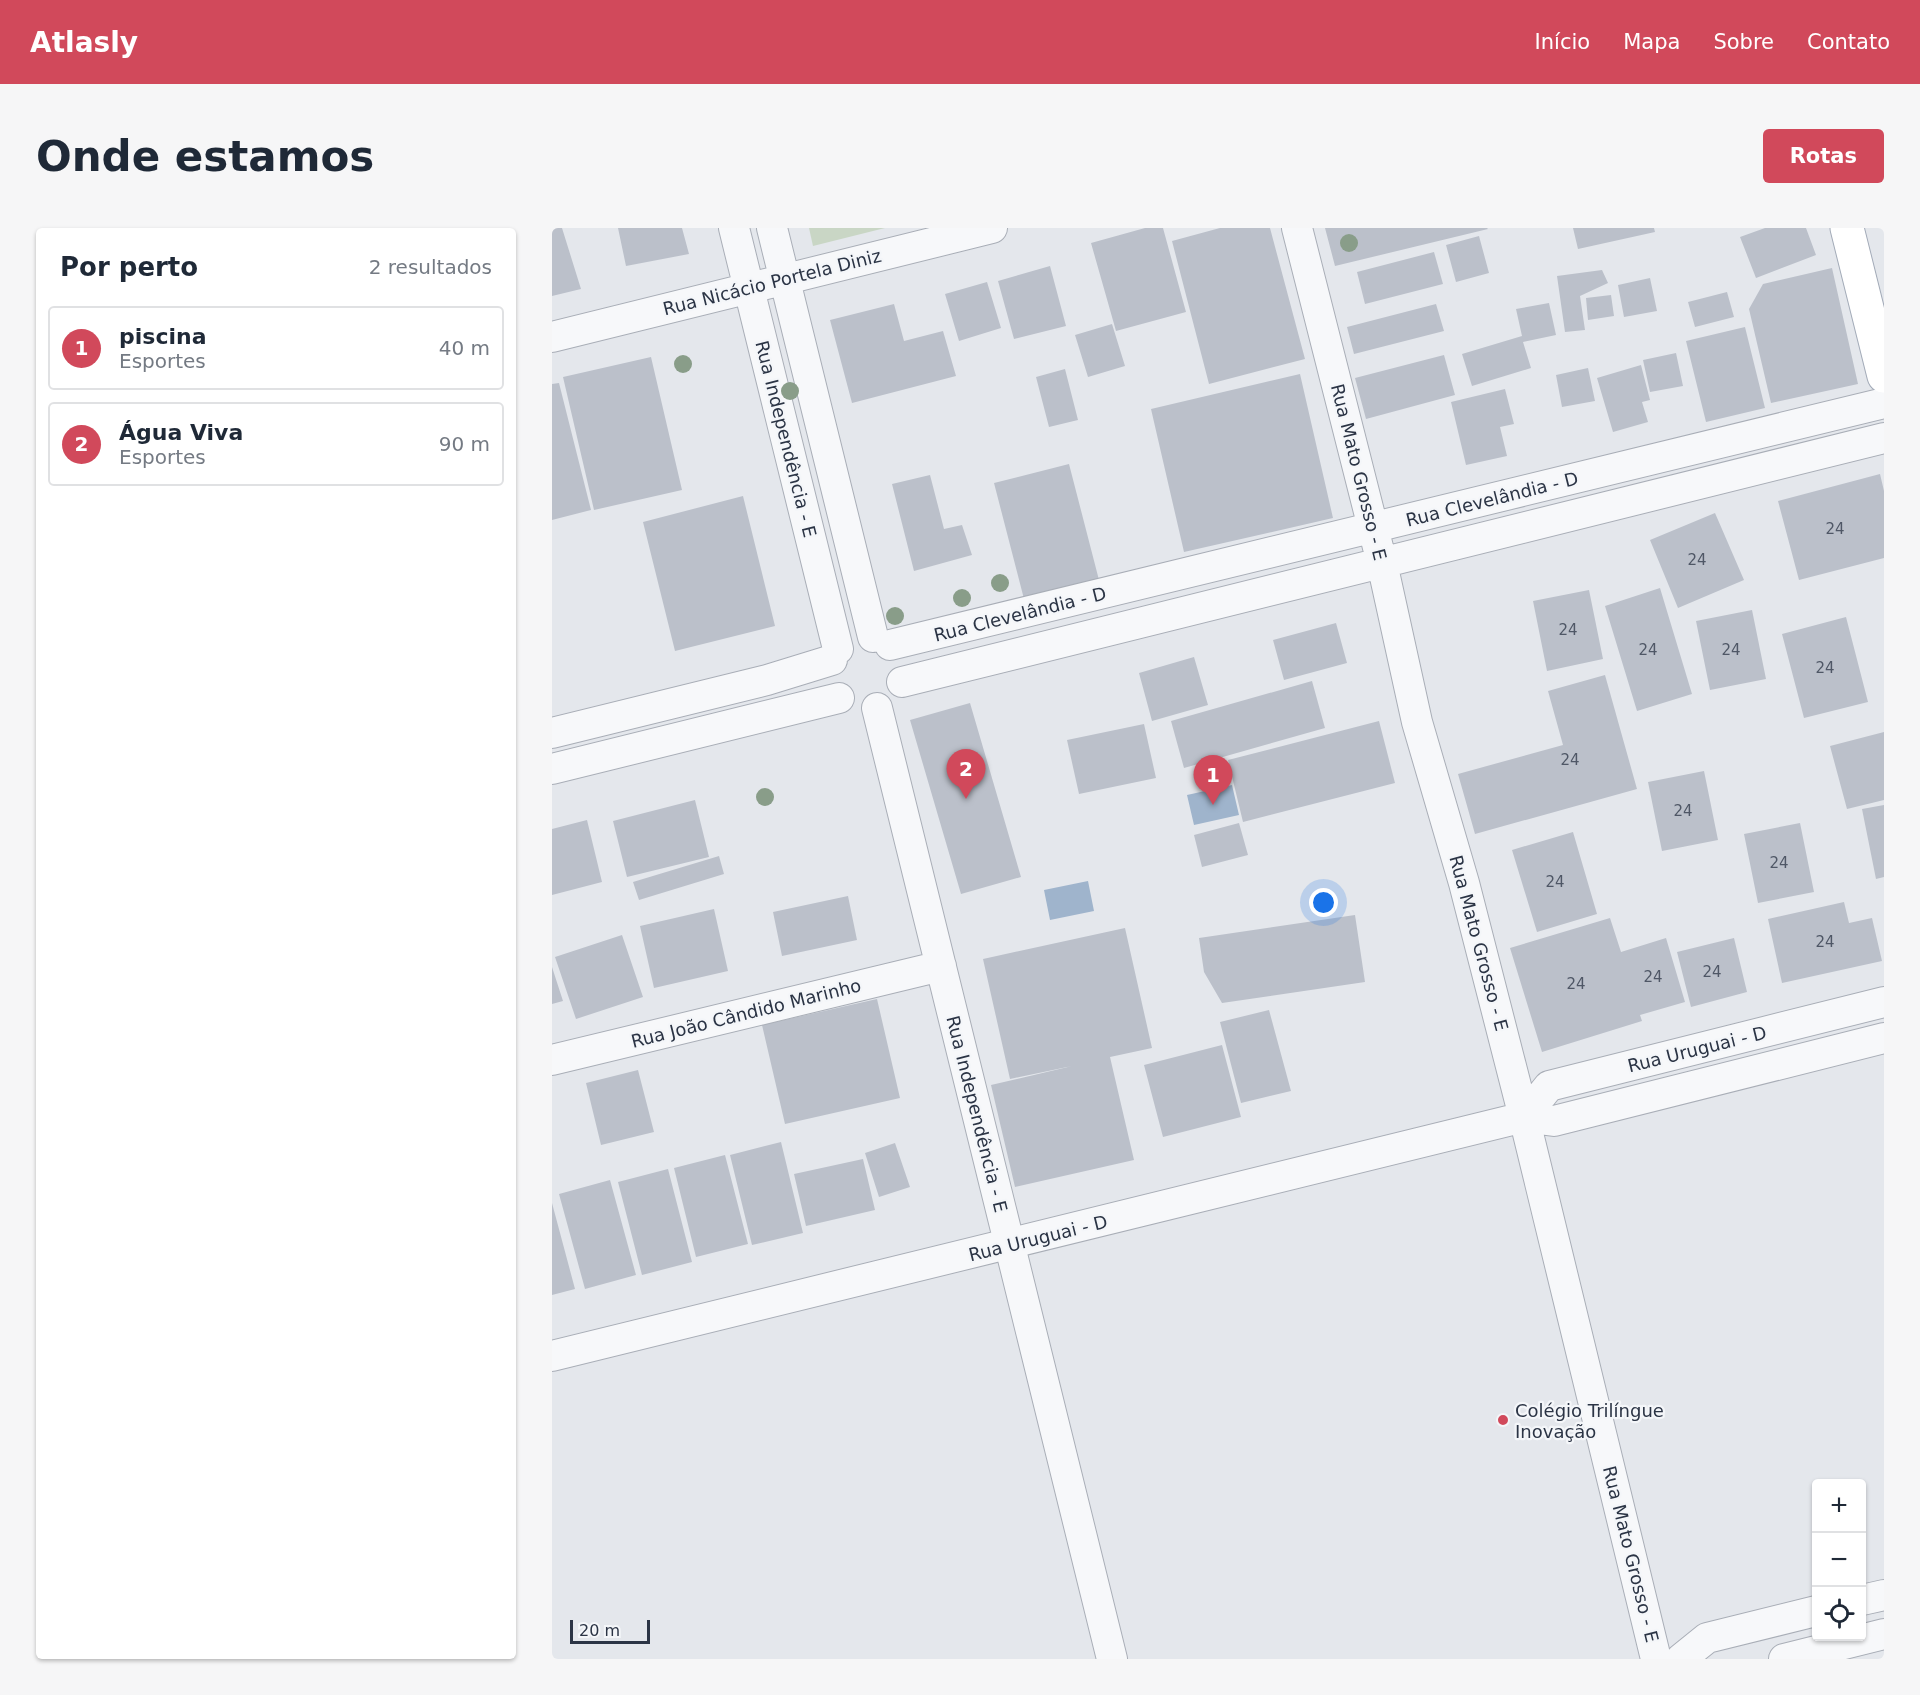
<!DOCTYPE html>
<html lang="pt">
<head>
<meta charset="utf-8">
<style>
	:root { --surface:#fff; --page:#f6f6f7; --text:#1f2937; --muted:#747a83; --line:#e0e1e3; --accent:#d1495b }
	body { margin:0; font-family:"DejaVu Sans",sans-serif; background:var(--page); color:var(--text) }
	.controls { position:absolute; right:18px; bottom:18px; display:grid; overflow:hidden; border-radius:6px; box-shadow:0 2px 4px #0004 }
	.controls button { width:54px; height:54px; display:grid; place-items:center; padding:0; border:0; border-bottom:2px solid var(--line); background:var(--surface); color:var(--text); font:30px sans-serif }
	.scale { position:absolute; left:18px; bottom:15px; width:80px; box-sizing:border-box; padding-left:6px; border:3px solid #2b3445; border-top:0; font-size:16px; line-height:21px; white-space:nowrap; color:#2b3445; -webkit-text-stroke:4px #f4f6f9; paint-order:stroke }
	.you { position:absolute; left:772px; top:675px; width:21px; height:21px; margin:-15px; border:4px solid #fff; border-radius:50%; background:#1a73e8; box-shadow:0 0 0 9px #1a73e833 }
	.badge { display:grid; place-items:center; width:39px; height:39px; border-radius:50%; background:var(--accent); color:#fff; font-size:20px; font-weight:700 }
	.pin { position:absolute; translate:-50% -50px; filter:drop-shadow(0 2px 3px #0008) }
	.pin::after { content:''; position:absolute; top:32px; width:21px; height:18px; background:inherit; clip-path:polygon(0 0,100% 0,50% 100%) }
	.list { margin:0; padding:0; list-style:none }
	h2 { display:flex; justify-content:space-between; align-items:center; height:78px; margin:0; padding:0 24px; font-size:26px }
	h2 small { font-size:20px; font-weight:400; color:var(--muted) }
	.list li { display:grid; grid-template-columns:39px 1fr auto; gap:18px; align-items:center; box-sizing:border-box; height:84px; margin:0 12px 12px; padding:0 12px; border:2px solid var(--line); border-radius:6px }
	.list b { display:block; font-size:22px; white-space:nowrap }
	.list p { margin:0; font-size:20px; white-space:nowrap; color:var(--muted) }
	.list em { font-size:20px; font-style:normal; color:var(--muted) }
	.icon { flex:none; width:33px; height:33px; fill:none; stroke:currentColor; stroke-width:2; stroke-linecap:round; stroke-linejoin:round }
	.map { position:relative; flex:none; width:1332px; height:1431px; overflow:hidden; border-radius:6px }
	header { display:flex; align-items:center; gap:36px; box-sizing:border-box; height:84px; padding:0 30px; background:var(--accent); color:#fff }
	header strong { font-size:28px }
	nav { display:flex; gap:33px; margin-inline-start:auto; font-size:21px }
	.intro { display:flex; align-items:center; justify-content:space-between; box-sizing:border-box; height:144px; padding:0 36px }
	h1 { margin:0; font-size:42px }
	.button { padding:15px 27px; border-radius:6px; background:var(--accent); color:#fff; font-size:21px; font-weight:700 }
	main { display:flex; gap:36px; padding:0 36px }
	aside { flex:1; background:var(--surface); border-radius:6px; box-shadow:0 2px 4px #0004 }
	.map>svg:first-child { display:block }
</style>
</head>
<body>
<header>
<strong>Atlasly</strong>
<nav><a>Início</a><a>Mapa</a><a>Sobre</a><a>Contato</a></nav>
</header>
<div class="intro"><h1>Onde estamos</h1><a class="button">Rotas</a></div>
<main>
<aside>
<h2>Por perto<small>2 resultados</small></h2>
<ul class="list">
<li><span class="badge">1</span><div><b>piscina</b><p>Esportes</p></div><em>40 m</em></li>
<li><span class="badge">2</span><div><b>Água Viva</b><p>Esportes</p></div><em>90 m</em></li>
</ul>
</aside>
<div class="map">
<svg width="1332" height="1431" viewBox="0 0 1332 1431">
	<rect width="100%" height="100%" fill="#e4e7ec"/>
	<path fill="#c9d6c5" d="M257 0H333L261 18Z"/>
	<path fill="#9fb4cc" d="M680 557 687 587 642 597 635 567Z
		M536 653 542 683 498 692 492 662Z"/>
	<path fill="#bbc0ca" d="M0 0H10L29 61 0 68Z
		M66 0H130L137 26 74 38Z
		M593 0H611L634 84 564 103 539 15Z
		M668 0H718L753 131 657 156 620 13Z
		M773 0H935L936 1 783 38Z
		M1021 0H1102L1103 4 1026 21Z
		M1213 0H1254L1264 27 1204 50 1188 9Z
		M927 8 937 45 904 54 894 17Z
		M882 24 891 56 813 76 805 44Z
		M498 38 514 98 462 111 446 53Z
		M1280 40 1306 156 1219 175 1197 81 1211 56Z
		M1050 42 1056 55 1028 68 1033 102 1013 104 1005 48Z
		M1098 50 1105 83 1072 89 1066 57Z
		M435 54 449 100 407 113 393 66Z
		M1175 64 1182 89 1143 99 1136 74Z
		M1059 67 1062 88 1036 92 1034 70Z
		M997 75 1004 107 971 114 979 140 920 158 910 126 970 108 964 81Z
		M342 76 352 113 391 103 404 148 300 175 278 92Z
		M884 76 892 103 802 126 795 99Z
		M560 96 573 138 536 149 523 107Z
		M1193 99 1213 180 1154 194 1134 113Z
		M1124 125 1131 158 1098 164 1091 132Z
		M892 127 903 167 814 191 803 150Z
		M99 129 130 262 42 282 11 149Z
		M1089 137 1098 172 1090 174 1096 194 1061 204 1045 150Z
		M1036 140 1043 173 1010 179 1004 147Z
		M513 141 526 192 497 199 484 149Z
		M748 146 781 290 632 324 599 181Z
		M7 155 39 282 0 292V156Z
		M953 161 962 196 948 199 955 228 914 237 899 174Z
		M517 236 547 352 472 371 442 255Z
		M1328 246 1332 263V330L1247 352 1226 273Z
		M378 247 392 301 410 297 420 327 362 343 340 256Z
		M191 268 223 398 123 423 91 294Z
		M1163 285 1192 352 1126 380 1098 312Z
		M1108 360 1140 466 1085 483 1053 378Z
		M1037 362 1051 431 995 443 981 373Z
		M1200 382 1214 451 1158 462 1144 393Z
		M1294 389 1316 474 1252 490 1230 406Z
		M784 395 795 435 732 452 721 412Z
		M642 429 656 477 600 493 587 445Z
		M1053 447 1085 561 923 606 906 546 1011 517 996 463Z
		M760 453 773 500 632 540 619 493Z
		M418 475 469 649 409 666 358 492Z
		M827 493 843 555 691 594 676 532Z
		M592 496 604 550 527 566 515 512Z
		M1332 504V572L1295 581 1278 518Z
		M1152 543 1166 612 1110 623 1096 554Z
		M143 572 157 629 75 649 61 593Z
		M1332 577V649L1324 651 1310 581Z
		M35 592 50 654 0 667V601Z
		M687 595 696 627 650 639 642 607Z
		M1248 595 1262 664 1206 675 1192 606Z
		M1021 604 1045 686 985 704 960 622Z
		M167 628 172 646 87 672 81 654Z
		M296 668 305 712 230 728 221 684Z
		M1292 674 1297 695 1320 690 1330 733 1230 755 1216 691Z
		M162 681 176 743 102 760 88 698Z
		M803 687 813 754 670 775 652 744 647 710Z
		M1058 690 1069 724 1114 710 1133 774 1088 787 1090 793 990 824 958 720Z
		M573 700 600 820 558 829 582 932 463 959 439 857 520 838 458 851 431 731Z
		M70 707 91 769 24 791 3 729Z
		M1182 710 1195 764 1139 779 1125 724Z
		M0 739 11 773 0 776Z
		M325 771 348 870 233 896 210 797Z
		M717 782 739 863 689 875 668 794Z
		M670 817 689 889 611 909 592 837Z
		M86 842 102 904 49 917 34 855Z
		M229 914 251 1005 200 1017 178 927Z
		M343 915 358 959 327 969 313 925Z
		M173 927 196 1016 144 1029 122 940Z
		M311 931 323 982 254 998 242 946Z
		M116 941 140 1034 90 1047 66 954Z
		M58 952 84 1047 33 1061 7 966Z
		M0 975 23 1061 0 1067Z"/>
	<g fill="none" stroke-linecap="round" stroke-linejoin="round">
		<defs>
			<path id="minor" d="M182 0 286 421
				M220 0 321 409
				M745 0 830 335 865 494 912 655 972 889 1104 1431
				M0 109 440 0
				M338 417 1332 175
				M350 454 1332 210
				M325 480 560 1431
				M0 505 215 452 280 432
				M0 541 287 470
				M0 832 389 738
				M972 889 997 858 1332 774
				M0 1128 972 889 1002 893 1332 810
				M1310 1372 1332 1367
				M1129 1431 1155 1410 1264 1383
				M1232 1431 1332 1406"/>
			<path id="major" d="M1295 0 1332 148"/>
		</defs>
		<use href="#minor" stroke="#a9aeb7" stroke-width="32"/>
		<use href="#major" stroke="#a3abb8" stroke-width="35"/>
		<use href="#minor" stroke="#f7f8fa" stroke-width="30"/>
		<use href="#major" stroke="#fff" stroke-width="33"/>
	</g>
	<g fill="#899d89">
		<circle cx="797" cy="15" r="9"/>
		<circle cx="131" cy="136" r="9"/>
		<circle cx="238" cy="163" r="9"/>
		<circle cx="448" cy="355" r="9"/>
		<circle cx="410" cy="370" r="9"/>
		<circle cx="343" cy="388" r="9"/>
		<circle cx="213" cy="569" r="9"/>
	</g>
	<circle fill="#d1495b" stroke="#f4f6f9" stroke-width="2" cx="951" cy="1192" r="6"/>
	<g text-anchor="middle" dominant-baseline="central" stroke-width="4.5" stroke-linejoin="round" paint-order="stroke">
		<g font-size="15" fill="#4f5766">
			<text x="1283" y="301">24</text>
			<text x="1145" y="332">24</text>
			<text x="1016" y="402">24</text>
			<text x="1096" y="422">24</text>
			<text x="1179" y="422">24</text>
			<text x="1273" y="440">24</text>
			<text x="1018" y="532">24</text>
			<text x="1131" y="583">24</text>
			<text x="1227" y="635">24</text>
			<text x="1003" y="654">24</text>
			<text x="1273" y="714">24</text>
			<text x="1160" y="744">24</text>
			<text x="1101" y="749">24</text>
			<text x="1024" y="756">24</text>
		</g>
		<g font-size="18" fill="#2b3445" stroke="#f4f6f9">
			<text transform="translate(220 54) rotate(-14)">Rua Nicácio Portela Diniz</text>
			<text transform="translate(234 211) rotate(76)">Rua Independência - E</text>
			<text transform="translate(807 244) rotate(76)">Rua Mato Grosso - E</text>
			<text transform="translate(940 271) rotate(-14)">Rua Clevelândia - D</text>
			<text transform="translate(468 386) rotate(-14)">Rua Clevelândia - D</text>
			<text transform="translate(927 715) rotate(75)">Rua Mato Grosso - E</text>
			<text transform="translate(194 785) rotate(-14)">Rua João Cândido Marinho</text>
			<text transform="translate(1145 821) rotate(-14)">Rua Uruguai - D</text>
			<text transform="translate(425 886) rotate(76)">Rua Independência - E</text>
			<text transform="translate(486 1010) rotate(-14)">Rua Uruguai - D</text>
			<text transform="translate(1079 1326) rotate(76)">Rua Mato Grosso - E</text>
		</g>
		<g font-size="18" fill="#2b3445" stroke="#f4f6f9" text-anchor="start">
			<text x="963" y="1182">Colégio Trilíngue<tspan x="963" dy="21">Inovação</tspan></text>
		</g>
	</g>
</svg>
<div class="controls">
<button>+</button>
<button>−</button>
<button><svg class="icon" aria-label="locate" viewBox="0 0 24 24"><circle cx="12" cy="12" r="6"/><path d="M12 2v4M12 18v4M2 12h4M18 12h4"/></svg></button>
</div>
<div class="scale">20 m</div>
<div class="you"></div>
<div class="pin badge" style="left:661px;top:577px">1</div>
<div class="pin badge" style="left:414px;top:571px">2</div>
</div>
</main>
</body>
</html>
